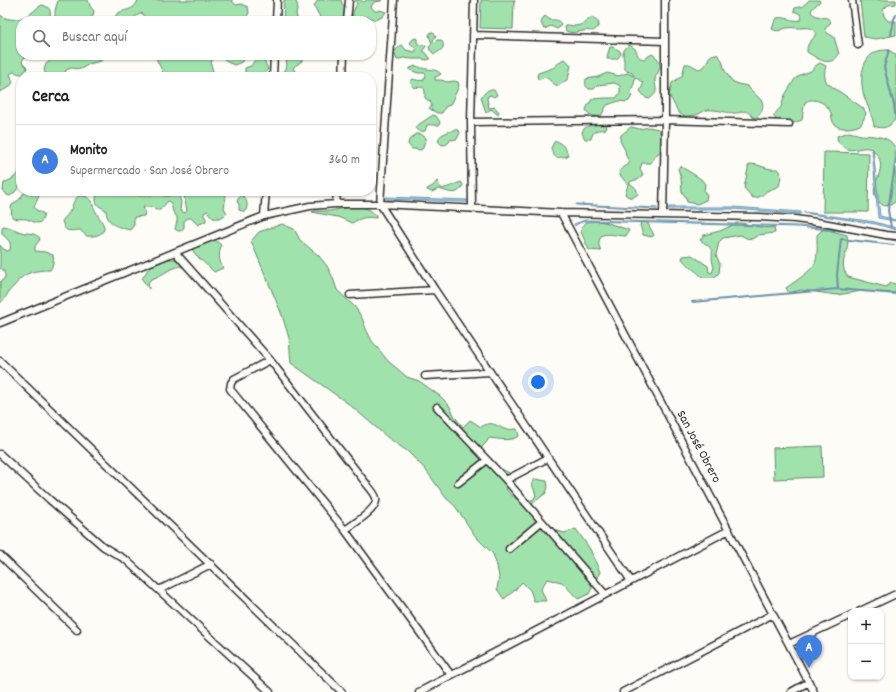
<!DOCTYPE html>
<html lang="es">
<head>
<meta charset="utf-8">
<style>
	:root { --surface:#fff; --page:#f2f2f2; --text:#222; --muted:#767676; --line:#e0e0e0; --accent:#111827 }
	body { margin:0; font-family:Dekko,sans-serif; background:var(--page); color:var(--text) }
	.controls { position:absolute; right:12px; bottom:12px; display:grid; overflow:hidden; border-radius:8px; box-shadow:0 1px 3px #0004 }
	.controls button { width:36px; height:36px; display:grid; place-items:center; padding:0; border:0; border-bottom:1px solid var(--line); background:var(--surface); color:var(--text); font:20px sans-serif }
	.you { position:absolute; left:538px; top:382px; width:14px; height:14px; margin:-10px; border:3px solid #fff; border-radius:50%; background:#1a73e8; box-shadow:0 0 0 6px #1a73e833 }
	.badge { display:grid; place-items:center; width:26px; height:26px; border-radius:50%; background:var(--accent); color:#fff; font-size:13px; font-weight:700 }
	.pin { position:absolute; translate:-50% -33px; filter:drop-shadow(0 1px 2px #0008) }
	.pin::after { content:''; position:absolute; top:21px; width:14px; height:12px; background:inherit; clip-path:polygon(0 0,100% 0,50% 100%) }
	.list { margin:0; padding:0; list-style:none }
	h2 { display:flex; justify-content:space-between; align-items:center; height:52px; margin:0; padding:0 16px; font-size:17px }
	h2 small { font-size:13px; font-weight:400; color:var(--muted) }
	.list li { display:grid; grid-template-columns:26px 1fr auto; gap:12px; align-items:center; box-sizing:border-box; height:72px; padding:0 16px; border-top:1px solid var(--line) }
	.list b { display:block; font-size:15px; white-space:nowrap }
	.list p { margin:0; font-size:13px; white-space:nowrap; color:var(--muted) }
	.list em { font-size:13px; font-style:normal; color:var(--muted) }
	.icon { flex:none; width:22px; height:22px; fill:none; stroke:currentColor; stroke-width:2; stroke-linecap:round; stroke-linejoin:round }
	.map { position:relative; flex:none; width:896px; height:692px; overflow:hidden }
	.search { position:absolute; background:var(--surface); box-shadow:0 1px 3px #0004; left:16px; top:16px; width:360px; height:44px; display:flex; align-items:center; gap:10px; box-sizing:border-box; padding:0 14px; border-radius:16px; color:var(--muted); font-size:15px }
	.panel { position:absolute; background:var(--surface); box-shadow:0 1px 3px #0004; left:16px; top:72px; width:360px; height:124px; border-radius:16px }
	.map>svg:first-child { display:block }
</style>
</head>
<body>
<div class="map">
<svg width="896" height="692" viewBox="0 0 896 692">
	<rect width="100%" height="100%" fill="#fdfcf7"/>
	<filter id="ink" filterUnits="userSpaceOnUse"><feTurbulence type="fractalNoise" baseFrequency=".025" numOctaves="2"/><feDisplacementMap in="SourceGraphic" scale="8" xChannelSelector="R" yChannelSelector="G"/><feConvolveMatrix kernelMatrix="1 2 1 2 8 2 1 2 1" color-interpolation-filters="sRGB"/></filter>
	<g filter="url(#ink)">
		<path fill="#a0e2ac" stroke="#66866c" d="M58 0H88L90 6 94 11 93 16 86 21H55V11Z
			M138 0H232V1L236 5 242 4 248 7 249 13 246 18H239L235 21H146V18L142 13 136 16 132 21H113C114 20 115 16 116 15 122 8 134 13 138 0Z
			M284 0H295L298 6 296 14 298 21H283Z
			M318 0H341L342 4 347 8 344 14 347 21H318L320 17 314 6Z
			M355 0H360L364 2 367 0H382L381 1 374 2 371 7 375 11H379L380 10 386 12 382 17 375 20 369 17 363 18 361 21H354C351 14 354 9 357 4Z
			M481 0H514L515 2H514L513 29 480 28Z
			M809 0H819L820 1C817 6 812 6 811 12 818 20 827 14 831 22L825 29 826 32 834 37 839 54C830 69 817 58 807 52 807 49 807 47 808 45 809 41 817 37 815 32 812 26 805 28 800 28 796 28 792 27 787 28 781 29 778 33 772 29L774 23 777 18C786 16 792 22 801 20L802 17 800 14 794 11 795 8 803 6Z
			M860 0H896V4L888 5 883 10 884 16 888 21H896V35L876 39 864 37Z
			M42 5C52 7 51 13 49 21H21V55H28L23 59 22 62 27 67 26 70 22 74C18 74 16 72 13 72L10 74 13 82C10 88 5 89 0 92V15C9 22 22 20 31 13 35 11 37 7 42 5Z
			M545 16 550 20C555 20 558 19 561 24L560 27 557 29 551 26 544 29 541 23 543 18Z
			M592 17 599 23C596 35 590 29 583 31 575 32 574 34 566 31L565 28 566 25C571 25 576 27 580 25 585 24 588 19 592 17Z
			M431 32H433L436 36 433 40 434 43 437 40H441C447 47 440 52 434 54L430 50 429 47 432 44 429 35Z
			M416 38 417 39V42L418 44 426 46 425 48 423 50V51L428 55 430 59 427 60 422 59H412L403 58 397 60 394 52 400 46 402 45 406 50 414 52 416 51V49L410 43 413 39Z
			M630 45C630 46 635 48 635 49 639 54 635 57 644 59L652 54C658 57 662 64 659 70 658 74 655 76 655 79 655 90 660 92 649 99L646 98 640 91 643 85 642 82 635 77 634 84 631 90 632 96 629 101 626 102 619 101 607 105 601 116C595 117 589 116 586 110L587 107 592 99 606 98H616L620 93V86L617 84 614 83 598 85 594 89H589C585 86 585 84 586 79L598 77 607 73 619 76 627 73 634 76 632 73 627 71 628 72C623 68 624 65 624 60 622 53 623 49 630 45Z
			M610 47H613L620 51 621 54 617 59H607L608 53Z
			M889 50 896 55V118C890 127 884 130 874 126 873 117 867 105 864 96 860 82 860 59 876 52 880 50 885 50 889 50Z
			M715 54 718 55 722 60 725 71 732 81 738 84 747 86 762 101C764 107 762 113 757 117L754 118C743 106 744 114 732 113 723 112 715 109 707 110 702 111 699 115 695 115 683 117 680 117 675 106 673 102 671 99 669 95L672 83 682 76 685 64C691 63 694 67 699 69 711 66 704 56 715 54Z
			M58 55H107L101 61 89 64 81 69 71 68 66 70 64 77H47L44 70 46 64Z
			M152 55H246C244 62 240 63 234 65L227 62 223 57 217 56 212 60 211 65 213 71 210 77H165L156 58Z
			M285 55H301L302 61 295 66 293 68 298 76 300 77H280L287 65Z
			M257 57 263 58 268 69 262 77H243L245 75V68L251 66Z
			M565 59 571 65 568 79 558 86C552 84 550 79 545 77L542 78 540 80 538 79 537 76 538 73 553 68 562 60Z
			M820 63 826 66C824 73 824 77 827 83L863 108 866 113C864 118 863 122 860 125 854 128 840 130 835 125 832 122 832 117 831 113 828 105 819 99 810 100 808 100 807 102 805 102 803 108 803 114 802 120 790 125 782 126 773 116L781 107 785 95 795 79 800 75 811 71 815 66Z
			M416 66C420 67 423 69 427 69 433 70 436 69 441 74L438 76 435 77V80H441L447 82 454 81 458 82 459 85 458 88 450 105 445 107 442 113H437L430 109 429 108 432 106 430 101H429L430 102 425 98C425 83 424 89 413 87L410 82 413 79C419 81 424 82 426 76L425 73H418L410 70V68Z
			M488 90H494L496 93 497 95 494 97 491 95 488 96 487 99 489 108 495 107 499 112 498 115 491 109 486 113 481 97Z
			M433 115 436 116 440 122 439 125C435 126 432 124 427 125L425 131C420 132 417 132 415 127Z
			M600 122H603L606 125 607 128 604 130C596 129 593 131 591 139H585L582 133 583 130C587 125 594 125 600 122Z
			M631 127 640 129 649 127 658 129 661 134 663 139 661 151 656 155 651 163H642L640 169 643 174C639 183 634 178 629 183 635 187 636 187 638 194L632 198 627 196 625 194 628 185 620 175 619 172 621 169 629 164V161L626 156 625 150 620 141 621 135Z
			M455 129 459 131 460 133 457 139 450 140C448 146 440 147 438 140 441 132 449 133 455 129Z
			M849 132C853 133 857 134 861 135 872 136 890 135 895 148 896 154 895 163 895 170 895 173 896 176 896 179 896 186 896 194 896 201L891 205 884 206C860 190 889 175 878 156 876 154 874 150 872 149 863 145 854 152 848 149 844 148 841 144 838 142L837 136Z
			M415 134H421L426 138V141L424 143 423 148 421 150 414 149H412L408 144 409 140 413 137Z
			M557 141C563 145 567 149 568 156L566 158 567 156C557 158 554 160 551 148L554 142Z
			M824 152 869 153 868 212H823Z
			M751 164C758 164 764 168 771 169 775 169 777 168 780 171L781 177 779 186C775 188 772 189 769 190 761 194 764 197 753 198L744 188 748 169V166Z
			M680 166 701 179 705 184 704 191 707 195 706 200 697 204 687 202 685 196 682 192 681 178 678 169Z
			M21 171V184L15 192 10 196 7 195 3 190 4 183 12 179Z
			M437 181 438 182C439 184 439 186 441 188 444 190 457 183 461 182L463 185C457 198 448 191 438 189L432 192 427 190V189L433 186Z
			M28 191 35 192 38 193 39 196 34 207 36 210 44 214C41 229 34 221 26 219 20 218 17 220 12 217L11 208 12 205 20 199 23 194Z
			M99 191H135L139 196 145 195C150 198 152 194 156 191H164L163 193 164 196H169L174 193 179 196 181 202 180 211 185 213 187 211 184 196 185 191H190L191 193H194V191H208L209 192 213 191H224L226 196 224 208 227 213C224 217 218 219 213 218L207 211 204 213V216L206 218V221L198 225 191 218H188L184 221V227C182 232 178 232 175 229L177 221V217L173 212 171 203 168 201 160 210H157L154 209 152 207H143L145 212 144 216 134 217V225L130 230C118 227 107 225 106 210 96 205 93 202 99 191Z
			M80 195C84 195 88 197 91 201 93 204 94 209 96 212 98 217 105 224 104 229 103 235 92 237 87 236 84 235 83 232 80 230 75 230 67 233 64 227 63 225 63 223 62 221 65 217 69 214 71 209 74 202 73 200 80 195Z
			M242 195C247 199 249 206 245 211H242L239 210V204L237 202 238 199Z
			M349 207C362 207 366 206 376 215V218C366 217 362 217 352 223L338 217 332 216 312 212 315 211H330Z
			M593 221 605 222 629 230 626 236C618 236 611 233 602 235 598 241 598 244 601 251L589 250 581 232 582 226 587 222Z
			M641 222H647L654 235 652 237 643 235 640 225Z
			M737 223C750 223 762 230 774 227L775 233 758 235 752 239 746 238 741 235 723 238 719 242 716 255 720 264 719 273 715 277H702C696 270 687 266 682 259L683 256 692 255 708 266 709 272 712 273 714 267C708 251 720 253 700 240L704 235 720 231Z
			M282 224 294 229 300 240 319 256 327 266 333 278 337 290 355 307 362 318 366 329 372 341 388 361 407 377 419 381 440 396 449 405 455 417 463 427 470 420 481 427C491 421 494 424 504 429 507 430 513 429 517 429L519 436C509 442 500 439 489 438L486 443 482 447V454L496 466 513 475 516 481 506 489C516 501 517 500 533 500L536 495 532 484 535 479 547 481 548 487 546 493 532 504 530 509 543 526 564 533 576 529 590 549 600 572 589 594 578 599 562 582 547 579 541 589 546 601H534L530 590 522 582 514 591 504 599 497 589 499 577 497 566 493 554 476 537 455 506 446 498 425 469 407 451 387 437 350 405 291 363 289 338 282 315 251 241 259 232Z
			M4 226C10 227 15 230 21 232 28 234 34 232 40 238L39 241 35 246V251L45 252 53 255C54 260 53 266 50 270 40 270 28 271 20 279 17 281 17 284 14 286 12 289 9 290 8 293 5 298 5 299 0 303V282L3 280 5 277C5 274 4 269 0 268V245L2 248 7 251 10 250C12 241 7 239 2 234V227Z
			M822 230H828L847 235C848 240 848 244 847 249 844 260 840 266 848 277L886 287 891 283 896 284V293L862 291 837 295 801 290 789 293 786 288C793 283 812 271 815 263 818 255 817 244 817 235Z
			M212 237 221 245C219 254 218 259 223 268L214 272C207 264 197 259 192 249Z
			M167 259H174L183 261 188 270 180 266 169 270 161 275 150 280 148 283 149 289 142 279 150 266 152 264Z
			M822 446 823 477 774 479 773 448Z"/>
		<path fill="#99d5fa" stroke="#6d91a7" d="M872 149H873L880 216 896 220 895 221 878 218Z
			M386 197 467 200V202L386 199Z
			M576 204 657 208V209L576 205Z
			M669 207H733L801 212 800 214 733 209H668Z
			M804 212 875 222 896 228V230L876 224 804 213Z
			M585 220 663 222 798 226 851 231 883 238 896 240V241L850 232 798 227 585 221 577 224 575 226 574 224Z"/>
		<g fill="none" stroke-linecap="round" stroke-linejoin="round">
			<path stroke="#6d91a7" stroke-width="2" d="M891 35 894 19 896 15
				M889 50 884 67 894 105 896 120
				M891 227 888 210 896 159
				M838 289 837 275 841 239 894 245
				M692 302 838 289 896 294"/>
			<defs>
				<path id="street" d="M394 0 380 204 435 290 631 581
					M852 0 858 45
					M276 21 277 0
					M347 21 349 0
					M473 35 665 41
					M273 77 274 55
					M343 77 344 55
					M471 122 665 120 789 124
					M336 204 337 191
					M472 208 471 122 474 0
					M561 213 814 692
					M663 215 665 120V0
					M264 216 266 191
					M175 252 270 360 365 482C368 486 375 493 376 498 379 509 353 524 345 530
					M350 295 435 290
					M0 323 264 216 310 206 336 204H380L561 213 758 217 795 219 823 223 886 235 896 236
					M270 360 234 379 231 383 230 389 345 530 451 675
					M0 361 342 692
					M425 376 490 372
					M437 407 506 480 605 594
					M0 454 50 500 104 547 126 560 270 692
					M506 480 548 458
					M458 483 487 460
					M509 549 541 522
					M0 555 77 630
					M159 590 211 564
					M860 611 896 594
					M789 644 851 615
					M419 692 729 530
					M623 692 773 614
					M791 692 809 682"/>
			</defs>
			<use href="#street" stroke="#2b2b2b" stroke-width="9"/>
			<use href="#street" stroke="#fdfcf7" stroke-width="6"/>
		</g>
	</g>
	<g text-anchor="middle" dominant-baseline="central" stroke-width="3" stroke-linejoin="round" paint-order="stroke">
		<g font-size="13" fill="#2b2b2b" stroke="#fdfcf7">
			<text transform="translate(698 447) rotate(62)">San José Obrero</text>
		</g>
	</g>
</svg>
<div class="controls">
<button>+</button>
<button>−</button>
</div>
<div class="you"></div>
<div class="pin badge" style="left:809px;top:668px;background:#3f7fe0">A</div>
<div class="search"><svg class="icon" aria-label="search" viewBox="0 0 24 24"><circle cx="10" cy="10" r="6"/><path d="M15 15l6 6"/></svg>Buscar aquí</div>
<section class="panel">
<h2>Cerca<small></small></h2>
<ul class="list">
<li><span class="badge" style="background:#3f7fe0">A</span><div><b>Monito</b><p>Supermercado · San José Obrero</p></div><em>360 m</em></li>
</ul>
</section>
</div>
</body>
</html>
